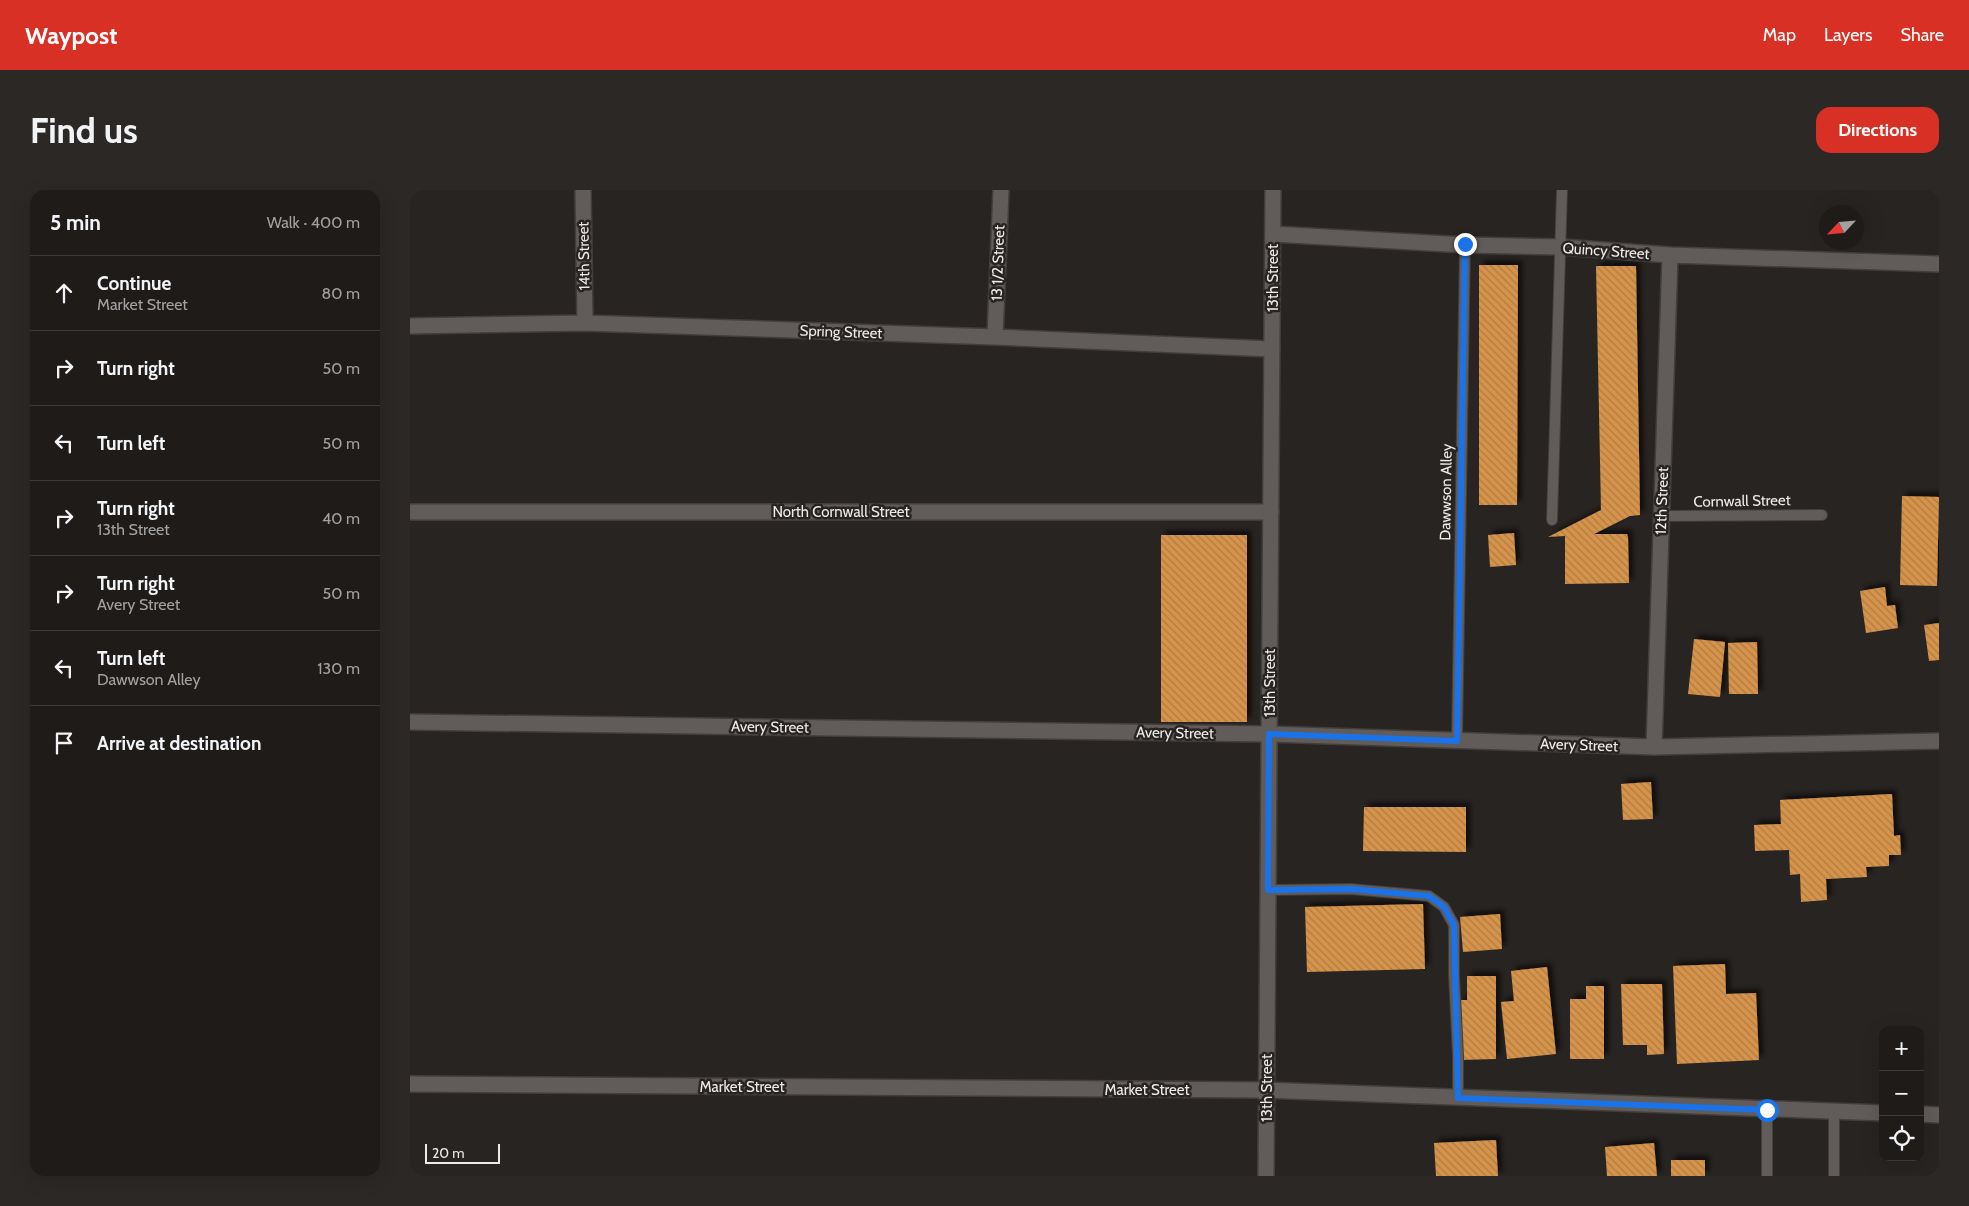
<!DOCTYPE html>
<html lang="en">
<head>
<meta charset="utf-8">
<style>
	:root { --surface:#1e1b19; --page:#2b2826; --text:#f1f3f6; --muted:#a1a1a2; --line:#3c3938; --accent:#d93025 }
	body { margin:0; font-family:Cabin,sans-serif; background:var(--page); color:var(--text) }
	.controls { position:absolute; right:15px; bottom:15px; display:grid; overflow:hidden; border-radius:10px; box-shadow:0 5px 20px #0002 }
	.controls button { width:45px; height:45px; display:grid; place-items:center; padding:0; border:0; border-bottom:1px solid var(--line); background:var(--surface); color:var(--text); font:25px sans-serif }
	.compass { position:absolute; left:1409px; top:15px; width:45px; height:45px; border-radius:50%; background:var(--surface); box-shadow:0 5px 20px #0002; rotate:244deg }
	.scale { position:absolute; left:15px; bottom:12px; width:75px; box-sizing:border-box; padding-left:5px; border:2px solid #eeeae9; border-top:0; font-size:14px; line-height:18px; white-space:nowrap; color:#eeeae9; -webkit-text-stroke:4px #282421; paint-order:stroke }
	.stop { position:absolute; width:15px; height:15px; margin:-11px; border:4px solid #1a73e8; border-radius:50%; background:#fff }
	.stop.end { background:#1a73e8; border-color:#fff; box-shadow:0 1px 5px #0008 }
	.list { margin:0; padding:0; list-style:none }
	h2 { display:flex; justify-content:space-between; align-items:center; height:65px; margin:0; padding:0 20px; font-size:21px }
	h2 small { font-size:16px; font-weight:400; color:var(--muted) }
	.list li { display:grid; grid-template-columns:32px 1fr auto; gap:15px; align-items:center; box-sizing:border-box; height:75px; padding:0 20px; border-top:1px solid var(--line) }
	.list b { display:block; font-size:19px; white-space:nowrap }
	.list p { margin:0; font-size:16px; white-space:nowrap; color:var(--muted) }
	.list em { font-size:16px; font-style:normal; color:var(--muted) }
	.icon { flex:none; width:28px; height:28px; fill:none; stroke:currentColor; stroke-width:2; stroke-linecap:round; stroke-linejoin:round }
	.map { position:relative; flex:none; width:1529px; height:986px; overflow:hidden; border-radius:15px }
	header { display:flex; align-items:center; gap:30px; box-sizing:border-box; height:70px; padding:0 25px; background:var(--accent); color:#fff }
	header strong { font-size:24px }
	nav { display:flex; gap:28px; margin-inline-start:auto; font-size:18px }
	.intro { display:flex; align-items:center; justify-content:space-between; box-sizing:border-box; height:120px; padding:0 30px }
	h1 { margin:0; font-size:35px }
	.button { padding:12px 22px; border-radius:15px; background:var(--accent); color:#fff; font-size:18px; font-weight:700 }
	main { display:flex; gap:30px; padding:0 30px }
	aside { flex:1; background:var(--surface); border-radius:15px; box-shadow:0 5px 20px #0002 }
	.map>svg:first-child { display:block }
</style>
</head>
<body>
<header>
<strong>Waypost</strong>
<nav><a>Map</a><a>Layers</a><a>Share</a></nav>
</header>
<div class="intro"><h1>Find us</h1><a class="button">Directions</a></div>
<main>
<aside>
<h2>5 min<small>Walk · 400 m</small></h2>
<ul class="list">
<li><svg class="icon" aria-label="ahead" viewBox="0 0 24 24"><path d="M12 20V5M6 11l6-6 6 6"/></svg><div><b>Continue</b><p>Market Street</p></div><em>80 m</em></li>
<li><svg class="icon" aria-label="right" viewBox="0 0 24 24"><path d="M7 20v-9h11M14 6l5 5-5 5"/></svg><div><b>Turn right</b></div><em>50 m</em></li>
<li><svg class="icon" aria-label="left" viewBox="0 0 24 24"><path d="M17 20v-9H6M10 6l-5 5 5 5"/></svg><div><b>Turn left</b></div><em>50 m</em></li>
<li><svg class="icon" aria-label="right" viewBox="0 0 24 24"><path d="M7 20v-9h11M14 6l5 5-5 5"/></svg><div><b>Turn right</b><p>13th Street</p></div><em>40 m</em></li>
<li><svg class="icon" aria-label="right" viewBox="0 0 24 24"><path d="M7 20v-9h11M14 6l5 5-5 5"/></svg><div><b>Turn right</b><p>Avery Street</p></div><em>50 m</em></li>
<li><svg class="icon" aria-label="left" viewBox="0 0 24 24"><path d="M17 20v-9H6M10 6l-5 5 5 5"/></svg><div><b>Turn left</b><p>Dawwson Alley</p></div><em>130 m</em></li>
<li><svg class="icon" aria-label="arrive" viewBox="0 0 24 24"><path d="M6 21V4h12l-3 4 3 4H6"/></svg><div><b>Arrive at destination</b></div></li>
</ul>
</aside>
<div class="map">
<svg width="1529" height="986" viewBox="0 0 1529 986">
	<defs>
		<pattern id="building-back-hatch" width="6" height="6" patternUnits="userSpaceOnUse" patternTransform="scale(1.25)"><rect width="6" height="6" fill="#d69349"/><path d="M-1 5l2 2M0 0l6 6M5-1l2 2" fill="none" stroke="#ab7c48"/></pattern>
		<filter id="shadow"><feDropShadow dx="4.5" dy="-4.5" stdDeviation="2.5" flood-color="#0009"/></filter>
	</defs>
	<rect width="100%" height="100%" fill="#282421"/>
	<path fill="url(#building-back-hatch)" filter="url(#shadow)" d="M1069 75H1108L1107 315H1069Z
		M1186 76H1226L1230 325 1220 326 1184 344H1217L1218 347 1219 393 1155 394V346L1138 347 1191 320Z
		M1492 306 1529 307 1527 396 1490 395Z
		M1104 343 1106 375 1080 377 1078 345Z
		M751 345H837V532H751Z
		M1475 397 1477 416 1485 415 1488 438 1456 443 1450 401Z
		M1529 433V470L1519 471 1514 435Z
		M1284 449 1315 452 1310 507 1278 504Z
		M1347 452 1348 504H1319L1318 453Z
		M1241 592 1243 629 1213 630 1211 594Z
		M1482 604 1484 646 1490 645 1491 665H1479V676L1456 677 1457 687 1416 689 1417 710 1391 712 1390 684 1380 685 1379 660 1345 661 1344 635 1371 634 1370 610Z
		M954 617H1056V662L953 661Z
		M1013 714 1015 779 897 782 895 717Z
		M1090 724 1092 759 1053 762 1050 727Z
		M1315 774 1316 804 1346 803 1349 870 1267 874 1263 776Z
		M1137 777 1146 864 1097 869 1091 812 1104 811 1101 781Z
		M1057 786H1086V869L1050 870V810H1057Z
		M1211 794H1252L1254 864 1237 865V855H1213Z
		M1176 796H1194V869H1160V809H1176Z
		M1086 950 1088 986H1026L1024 953Z
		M1244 953 1247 986H1197L1195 957Z
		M1261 970H1295V986H1261Z"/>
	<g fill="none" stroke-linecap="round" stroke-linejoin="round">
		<defs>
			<path id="service" d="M1252 326 1412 325
				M1142 330 1152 0
				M1047 551 1055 55
				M858 700 941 699 1019 706 1034 717 1044 735V785L1048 866V908
				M1357 920V986
				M1424 986V922"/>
			<path id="minor" d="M173 0 175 133
				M863 44 1055 55 1152 57 1260 65 1529 74
				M0 136 175 133 585 147 862 159
				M585 147 591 0
				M0 322H861
				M0 532 859 544
				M1244 557 1260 65"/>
			<path id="tertiary" d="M859 544 1244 557 1529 551
				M0 894 856 900 1473 923
				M1510 924 1529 925
				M856 986 863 0"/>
		</defs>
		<use href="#service" stroke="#423e3c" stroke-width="12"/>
		<use href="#minor" stroke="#423e3c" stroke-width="18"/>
		<use href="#tertiary" stroke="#423e3c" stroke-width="18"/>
		<use href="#service" stroke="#615b59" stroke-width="10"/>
		<use href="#minor" stroke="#615b59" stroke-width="15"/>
		<use href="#tertiary" stroke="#615b59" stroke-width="15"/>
	</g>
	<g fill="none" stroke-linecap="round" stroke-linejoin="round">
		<path stroke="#1a73e8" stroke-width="6" d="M1055 54 1047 551 859 544 858 700 941 699 1019 706 1034 717 1044 735 1048 908 1357 920"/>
	</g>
	<g text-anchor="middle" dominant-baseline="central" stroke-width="5" stroke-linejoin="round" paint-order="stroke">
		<g font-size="15" fill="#eeeae9" stroke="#282421">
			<text transform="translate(1196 61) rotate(4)">Quincy Street</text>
			<text transform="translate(174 66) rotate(-91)">14th Street</text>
			<text transform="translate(588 73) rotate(-88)">13 1/2 Street</text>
			<text transform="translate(863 88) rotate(-90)">13th Street</text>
			<text transform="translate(431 142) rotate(2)">Spring Street</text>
			<text transform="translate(1036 302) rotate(-89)">Dawwson Alley</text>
			<text transform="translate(1252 311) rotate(-88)">12th Street</text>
			<text transform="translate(1332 311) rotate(-1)">Cornwall Street</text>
			<text x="431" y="322">North Cornwall Street</text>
			<text transform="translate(860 493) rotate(-90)">13th Street</text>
			<text transform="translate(360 537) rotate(1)">Avery Street</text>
			<text transform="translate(765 543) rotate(1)">Avery Street</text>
			<text transform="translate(1169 555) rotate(2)">Avery Street</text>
			<text x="332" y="897">Market Street</text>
			<text transform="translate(857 898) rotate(-90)">13th Street</text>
			<text x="737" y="900">Market Street</text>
		</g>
	</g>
</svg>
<div class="controls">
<button>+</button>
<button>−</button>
<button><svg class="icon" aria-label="locate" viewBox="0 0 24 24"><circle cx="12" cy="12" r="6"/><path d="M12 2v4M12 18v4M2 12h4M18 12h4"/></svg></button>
</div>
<svg class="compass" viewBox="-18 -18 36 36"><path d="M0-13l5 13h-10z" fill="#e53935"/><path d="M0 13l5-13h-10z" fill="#a1a1a2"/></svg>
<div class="scale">20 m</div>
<div class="stop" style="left:1357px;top:920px"></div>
<div class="stop end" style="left:1055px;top:54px"></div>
</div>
</main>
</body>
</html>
